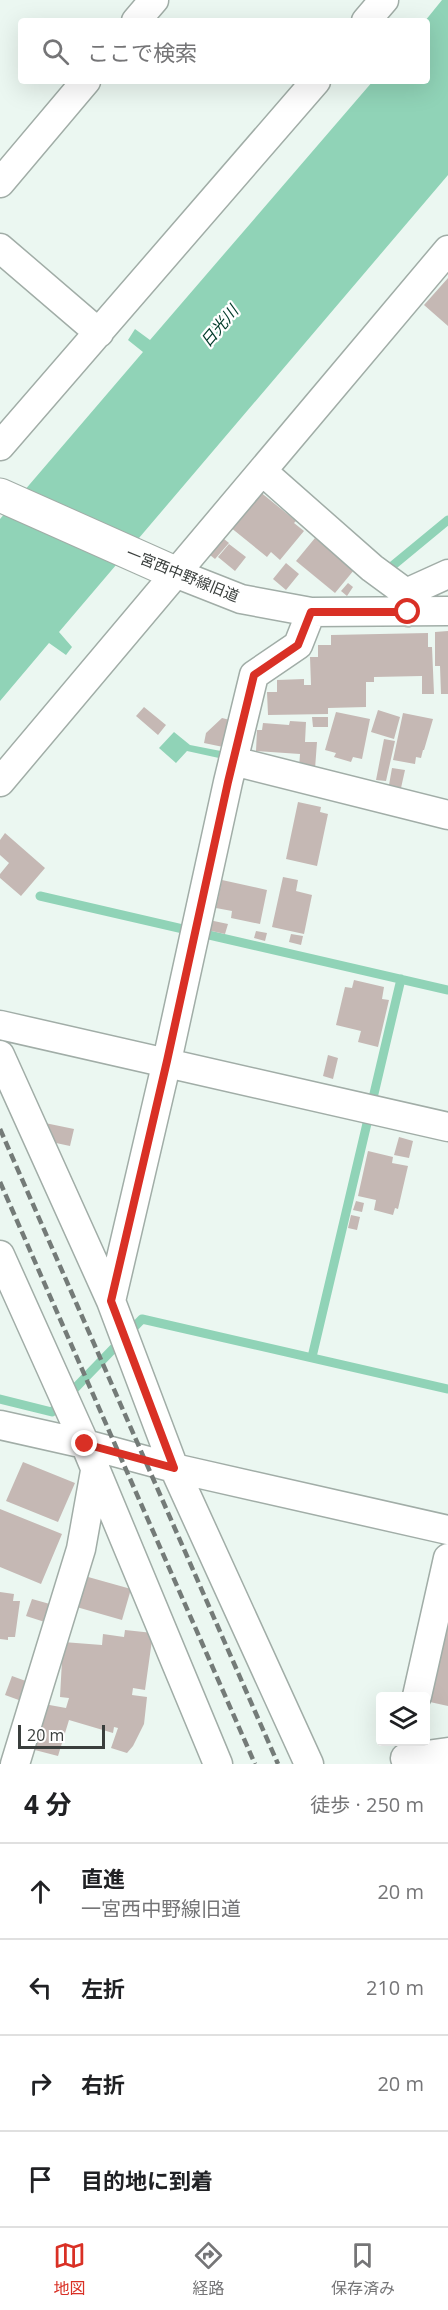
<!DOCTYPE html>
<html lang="ja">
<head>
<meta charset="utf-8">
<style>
	:root { --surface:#fff; --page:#f6f6f6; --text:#202124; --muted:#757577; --line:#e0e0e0; --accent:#d93025 }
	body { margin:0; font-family:"Open Sans","Noto Sans JP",sans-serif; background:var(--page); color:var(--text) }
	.controls { position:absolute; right:18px; bottom:18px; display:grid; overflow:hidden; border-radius:6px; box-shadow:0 6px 24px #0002 }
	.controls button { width:54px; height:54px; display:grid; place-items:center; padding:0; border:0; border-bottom:2px solid var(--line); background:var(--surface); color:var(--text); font:30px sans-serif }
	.scale { position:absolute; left:18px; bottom:15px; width:87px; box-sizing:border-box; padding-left:6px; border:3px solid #393e3c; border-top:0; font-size:16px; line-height:21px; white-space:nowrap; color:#393e3c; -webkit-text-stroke:4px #fff; paint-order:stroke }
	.stop { position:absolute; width:18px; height:18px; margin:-14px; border:4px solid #d93025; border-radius:50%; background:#fff }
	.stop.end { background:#d93025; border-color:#fff; box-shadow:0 2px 6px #0008 }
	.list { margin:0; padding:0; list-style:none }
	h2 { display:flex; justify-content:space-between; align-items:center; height:78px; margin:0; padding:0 24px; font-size:26px }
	h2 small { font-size:20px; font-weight:400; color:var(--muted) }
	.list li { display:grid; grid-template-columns:39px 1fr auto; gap:18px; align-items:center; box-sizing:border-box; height:96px; padding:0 24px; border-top:2px solid var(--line) }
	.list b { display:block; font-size:22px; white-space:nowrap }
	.list p { margin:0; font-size:20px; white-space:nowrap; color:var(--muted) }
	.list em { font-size:20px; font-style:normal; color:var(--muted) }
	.icon { flex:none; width:33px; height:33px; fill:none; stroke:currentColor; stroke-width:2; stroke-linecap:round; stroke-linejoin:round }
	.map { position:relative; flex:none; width:448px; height:1764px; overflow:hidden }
	.search { position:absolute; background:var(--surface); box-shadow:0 6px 24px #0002; left:18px; right:18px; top:18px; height:66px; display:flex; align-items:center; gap:15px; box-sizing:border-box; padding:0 21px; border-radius:6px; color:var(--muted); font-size:22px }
	.sheet { height:462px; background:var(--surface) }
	nav { display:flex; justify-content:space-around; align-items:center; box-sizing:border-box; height:84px; border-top:2px solid var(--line); background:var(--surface); font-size:16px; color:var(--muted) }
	nav a { display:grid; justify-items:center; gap:3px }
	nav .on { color:var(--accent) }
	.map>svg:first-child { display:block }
</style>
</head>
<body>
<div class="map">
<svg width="448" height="1764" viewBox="0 0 448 1764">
	<rect width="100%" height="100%" fill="#ebf7f1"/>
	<path fill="#90d3b7" d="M442 0H448V175L59 632 72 647 66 655 49 643 0 701V519L143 352 128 340 135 329 150 340 373 81H427V21H425Z
		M174 732 190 745 231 753 228 760 187 751 176 763 159 748Z"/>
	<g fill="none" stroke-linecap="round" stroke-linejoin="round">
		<path stroke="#90d3b7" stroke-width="9" d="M391 567 448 520
			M40 896 448 990
			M312 1357 401 979
			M0 1399 52 1412 142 1319 448 1389"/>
	</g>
	<path fill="#c5b8b4" d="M448 278V326L424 305Z
		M259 491 296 521 294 523 304 531 280 560 271 552 267 557 230 527Z
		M219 535 229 543 215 559 205 551Z
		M315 538 354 570 335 593 296 561Z
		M229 544 246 557 235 571 218 557Z
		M286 563 299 574 286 590 273 579Z
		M348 583 353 587 347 596 341 591Z
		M448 631V694H441L440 666H435V632Z
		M428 633V647H432L434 694H422V676L374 677V682H366V707L328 708V714L268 715 267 692H277V680L304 679V685H311L310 657H318V645H331V635Z
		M144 707 166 725 158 735 136 716Z
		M378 710 400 717 394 739 371 732Z
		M336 712 370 719 362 759 353 757 351 762 334 757 336 753 325 750Z
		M403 713 433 719 424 750H423L421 758 416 757 415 764 393 760Z
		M312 717H328V727H313Z
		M222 718 234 721 228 748 204 743 206 733Z
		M290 721 306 722 305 742H317L315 769 299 768 300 754 256 751 257 730H262L263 723 289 725Z
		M384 739 395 741 386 781 376 780Z
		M392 768 405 770 401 788 389 785Z
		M298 802 321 807 320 812 328 814 317 866 286 859Z
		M5 833 45 868 21 896 0 878V874L9 863 0 855V840Z
		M283 877 298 880 296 891 312 895 304 934 272 927Z
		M222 880 267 890 260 924 231 918 232 911 216 908Z
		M209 920 228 924 225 934 207 930Z
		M256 931 267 933 265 941 254 938Z
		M291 934 303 936 301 945 289 942Z
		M354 980 384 987 382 999 389 1000 378 1047 358 1042 361 1031 336 1025 345 987 352 988Z
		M328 1055 338 1058 333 1079 323 1076Z
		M45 1123 74 1129 70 1146 56 1143Z
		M399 1137 413 1141 409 1158 394 1155Z
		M368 1151 393 1157 392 1163 408 1166 398 1209 395 1208 393 1215 374 1210 376 1200 358 1196Z
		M356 1201 364 1203 362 1212 353 1210Z
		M351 1215 360 1217 357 1230 348 1228Z
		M23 1462 75 1483 58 1522 6 1501Z
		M0 1509 62 1534 41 1584 0 1567Z
		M81 1575 131 1589 122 1620 73 1606Z
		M0 1592 14 1594 13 1601H20L15 1637H8V1640L0 1639Z
		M32 1599 57 1606 51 1624 26 1616Z
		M447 1627H448V1706L430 1702Z
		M125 1630 153 1633 145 1690 133 1688 132 1695 147 1697 144 1724 133 1746 127 1753 111 1748 118 1728 114 1727 113 1733 69 1720 58 1756 31 1749 44 1704 66 1708 69 1698 60 1697 63 1642 102 1645 103 1634 124 1637Z
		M12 1676 34 1684 27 1703 5 1695Z"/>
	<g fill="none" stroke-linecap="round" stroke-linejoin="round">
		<defs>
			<path id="minor" d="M136 21 154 0
				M366 21 384 0
				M0 183 86 81
				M0 248 99 333
				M0 446 316 81
				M262 471 372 568 406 593 408 612
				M175 573 241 599 311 612 448 611
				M406 593 448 574
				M233 761 448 815
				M0 782 448 250
				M0 1025 448 1127
				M0 1055 111 1301 174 1468 309 1764
				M0 1255 85 1444 218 1764
				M111 1301 167 1061 228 782 254 675 298 645 311 612
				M0 1425 85 1444 174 1468 448 1530
				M417 1696 448 1558
				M405 1758 448 1752
				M15 1764 81 1549 95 1471"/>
			<path id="tertiary" d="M0 495 175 573"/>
		</defs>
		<use href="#minor" stroke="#a1ada7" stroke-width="31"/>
		<use href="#tertiary" stroke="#a1ada7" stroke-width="35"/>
		<use href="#minor" stroke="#fff" stroke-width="28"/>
		<use href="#tertiary" stroke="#fff" stroke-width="33"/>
		<path stroke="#747b78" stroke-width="4.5" stroke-dasharray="9 4.5" stroke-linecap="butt" d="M0 1129 278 1764
			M0 1182 255 1764"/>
	</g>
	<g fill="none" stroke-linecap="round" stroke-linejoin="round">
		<path stroke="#d93025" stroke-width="8" d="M85 1444 174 1468 111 1301 167 1061 228 782 254 675 298 645 311 612H408"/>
	</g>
	<g text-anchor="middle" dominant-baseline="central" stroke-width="4.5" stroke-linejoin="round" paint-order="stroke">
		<g font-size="15" fill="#393e3c" stroke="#fff">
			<text transform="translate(183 574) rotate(22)">一宮西中野線旧道</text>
		</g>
		<g font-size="16" font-style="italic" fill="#003a29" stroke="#fff">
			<text transform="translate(219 326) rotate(-50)">日光川</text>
		</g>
	</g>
</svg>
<div class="controls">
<button><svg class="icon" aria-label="layers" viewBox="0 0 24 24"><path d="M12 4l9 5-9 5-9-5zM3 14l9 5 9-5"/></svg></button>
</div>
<div class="scale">20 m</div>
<div class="stop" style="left:408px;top:612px"></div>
<div class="stop end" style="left:85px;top:1444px"></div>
<div class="search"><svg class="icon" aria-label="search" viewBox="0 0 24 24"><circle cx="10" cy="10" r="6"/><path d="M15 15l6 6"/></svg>ここで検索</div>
</div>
<section class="sheet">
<h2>4 分<small>徒歩 · 250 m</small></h2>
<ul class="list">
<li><svg class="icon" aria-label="ahead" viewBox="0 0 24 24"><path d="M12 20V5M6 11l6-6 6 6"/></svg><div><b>直進</b><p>一宮西中野線旧道</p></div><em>20 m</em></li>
<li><svg class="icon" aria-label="left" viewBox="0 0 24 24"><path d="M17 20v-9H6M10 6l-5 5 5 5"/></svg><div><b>左折</b></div><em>210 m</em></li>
<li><svg class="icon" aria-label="right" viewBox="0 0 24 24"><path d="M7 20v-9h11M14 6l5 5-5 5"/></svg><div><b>右折</b></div><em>20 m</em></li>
<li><svg class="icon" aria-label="arrive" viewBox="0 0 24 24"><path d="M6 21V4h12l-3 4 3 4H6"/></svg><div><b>目的地に到着</b></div></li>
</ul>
</section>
<nav>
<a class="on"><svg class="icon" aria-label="map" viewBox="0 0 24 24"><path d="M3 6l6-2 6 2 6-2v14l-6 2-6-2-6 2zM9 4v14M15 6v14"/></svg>地図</a>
<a><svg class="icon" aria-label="directions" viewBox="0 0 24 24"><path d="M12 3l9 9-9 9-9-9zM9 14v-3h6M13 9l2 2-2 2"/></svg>経路</a>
<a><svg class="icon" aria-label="saved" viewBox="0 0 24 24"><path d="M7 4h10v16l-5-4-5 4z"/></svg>保存済み</a>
</nav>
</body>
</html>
